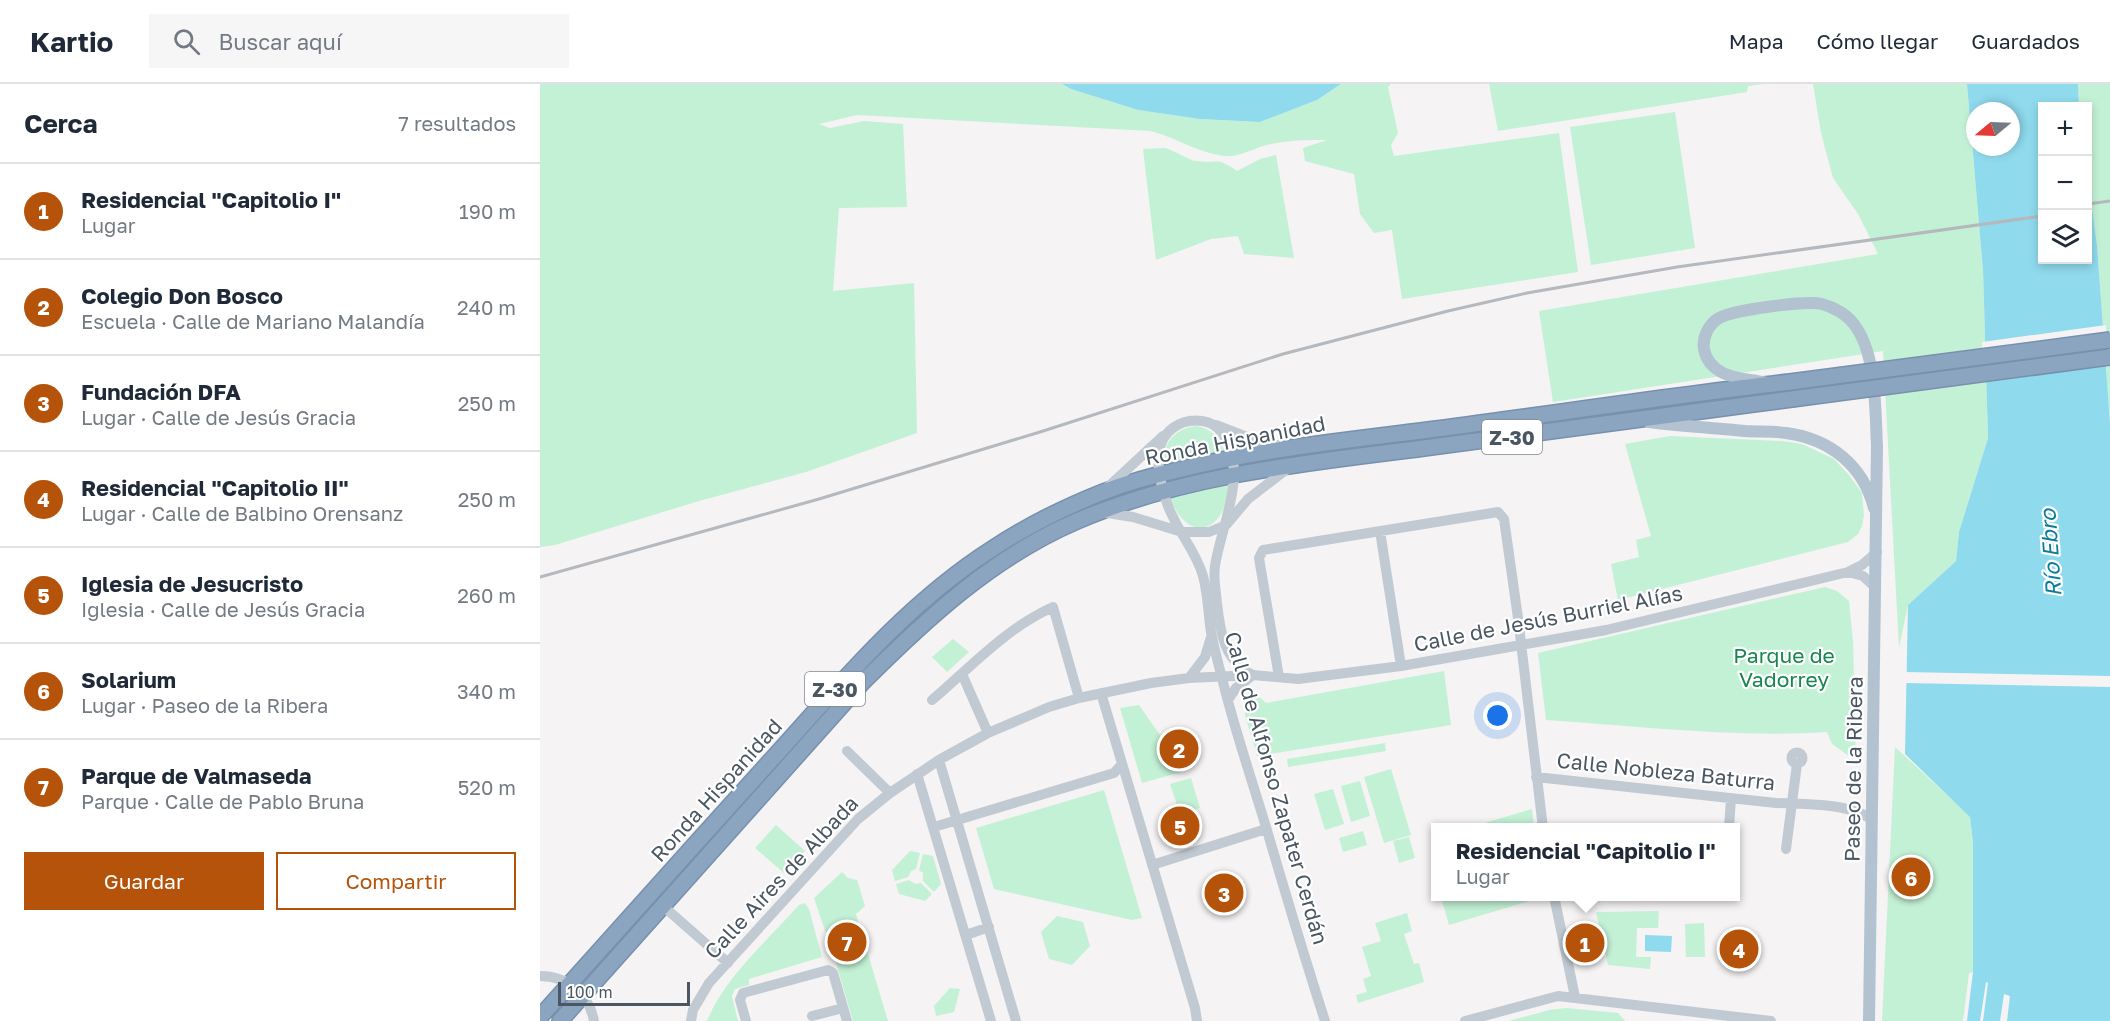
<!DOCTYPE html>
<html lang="es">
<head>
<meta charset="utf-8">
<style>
	:root { --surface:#fff; --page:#f6f6f7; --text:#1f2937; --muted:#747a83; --line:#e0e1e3; --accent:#b45309 }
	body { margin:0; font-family:"Golos Text",sans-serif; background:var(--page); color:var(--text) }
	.controls { position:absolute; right:18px; top:18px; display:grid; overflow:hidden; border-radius:0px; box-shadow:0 3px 9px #0003 }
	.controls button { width:54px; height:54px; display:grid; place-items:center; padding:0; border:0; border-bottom:2px solid var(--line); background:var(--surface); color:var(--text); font:30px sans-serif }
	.compass { position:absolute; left:1426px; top:18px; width:54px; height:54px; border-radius:50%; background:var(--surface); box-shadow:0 3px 9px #0003; rotate:251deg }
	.scale { position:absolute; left:18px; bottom:15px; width:132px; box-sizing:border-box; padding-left:6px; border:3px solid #4a5661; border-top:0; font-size:16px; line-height:21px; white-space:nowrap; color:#4a5661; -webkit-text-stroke:4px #fff; paint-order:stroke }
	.you { position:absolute; left:958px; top:632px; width:21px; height:21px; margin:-15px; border:4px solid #fff; border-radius:50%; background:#1a73e8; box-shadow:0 0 0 9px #1a73e833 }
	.badge { display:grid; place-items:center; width:39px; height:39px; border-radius:50%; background:var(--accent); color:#fff; font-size:20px; font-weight:700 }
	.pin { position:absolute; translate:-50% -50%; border:3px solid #fff; box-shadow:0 2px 6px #0006 }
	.popup { position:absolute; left:891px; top:739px; width:309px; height:78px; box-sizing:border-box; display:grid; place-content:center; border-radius:0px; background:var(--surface); filter:drop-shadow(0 2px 4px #0005); font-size:20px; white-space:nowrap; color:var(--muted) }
	.popup b { font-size:22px; color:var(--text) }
	.popup::after { content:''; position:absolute; left:50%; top:100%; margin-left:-12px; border:12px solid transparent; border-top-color:var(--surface) }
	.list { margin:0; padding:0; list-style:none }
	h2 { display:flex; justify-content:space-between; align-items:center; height:78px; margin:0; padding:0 24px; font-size:26px }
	h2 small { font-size:20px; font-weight:400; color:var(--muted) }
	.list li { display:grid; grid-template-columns:39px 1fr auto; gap:18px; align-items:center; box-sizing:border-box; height:96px; padding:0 24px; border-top:2px solid var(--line) }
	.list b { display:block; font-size:22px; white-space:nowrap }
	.list p { margin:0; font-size:20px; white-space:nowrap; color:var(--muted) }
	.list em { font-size:20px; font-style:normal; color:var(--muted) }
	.actions { display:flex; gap:12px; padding:18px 24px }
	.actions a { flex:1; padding:14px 0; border:2px solid var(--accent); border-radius:0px; text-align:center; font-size:21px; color:var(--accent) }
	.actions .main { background:var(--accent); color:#fff }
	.icon { flex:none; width:33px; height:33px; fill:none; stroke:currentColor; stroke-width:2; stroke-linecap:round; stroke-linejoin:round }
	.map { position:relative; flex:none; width:1570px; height:937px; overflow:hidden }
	header { display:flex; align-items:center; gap:36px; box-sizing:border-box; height:84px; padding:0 30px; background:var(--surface); border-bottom:2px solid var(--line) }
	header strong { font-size:28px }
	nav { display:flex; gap:33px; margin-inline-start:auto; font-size:21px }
	.search { width:420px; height:54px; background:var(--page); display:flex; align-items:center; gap:15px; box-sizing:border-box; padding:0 21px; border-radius:0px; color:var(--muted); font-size:22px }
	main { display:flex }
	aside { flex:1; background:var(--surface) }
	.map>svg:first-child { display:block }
</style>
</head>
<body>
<header>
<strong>Kartio</strong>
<div class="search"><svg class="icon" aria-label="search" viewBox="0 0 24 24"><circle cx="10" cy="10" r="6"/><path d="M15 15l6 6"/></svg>Buscar aquí</div>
<nav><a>Mapa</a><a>Cómo llegar</a><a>Guardados</a></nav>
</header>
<main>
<aside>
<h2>Cerca<small>7 resultados</small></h2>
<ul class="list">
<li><span class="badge">1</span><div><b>Residencial &quot;Capitolio I&quot;</b><p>Lugar</p></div><em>190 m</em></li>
<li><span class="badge">2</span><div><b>Colegio Don Bosco</b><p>Escuela · Calle de Mariano Malandía</p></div><em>240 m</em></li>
<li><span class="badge">3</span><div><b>Fundación DFA</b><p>Lugar · Calle de Jesús Gracia</p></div><em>250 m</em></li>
<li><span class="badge">4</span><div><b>Residencial &quot;Capitolio II&quot;</b><p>Lugar · Calle de Balbino Orensanz</p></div><em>250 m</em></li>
<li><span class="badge">5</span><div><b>Iglesia de Jesucristo</b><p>Iglesia · Calle de Jesús Gracia</p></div><em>260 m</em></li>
<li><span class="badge">6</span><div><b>Solarium</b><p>Lugar · Paseo de la Ribera</p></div><em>340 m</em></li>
<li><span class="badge">7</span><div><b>Parque de Valmaseda</b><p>Parque · Calle de Pablo Bruna</p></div><em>520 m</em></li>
</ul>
<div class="actions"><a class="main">Guardar</a><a>Compartir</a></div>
</aside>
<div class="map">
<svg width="1570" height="937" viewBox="0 0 1570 937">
	<rect width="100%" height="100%" fill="#f5f3f3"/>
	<path fill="#c3f1d5" d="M0 0H522L531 5 598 26 660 35 720 38 777 16 801 0H851L848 3 858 49 851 61 854 72 1019 49 1038 188 862 215 852 146 834 149 820 130 814 90 765 77 763 64 787 56C768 56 750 56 731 60 716 63 701 73 686 72 659 70 636 53 610 47L317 31 279 40 290 44 324 37 363 40 367 123 299 124 293 207 374 199 377 349 266 388 159 417 15 461 0 463Z
		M949 0H1223L1208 2 1207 8 958 47Z
		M1273 0H1427L1443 186 1448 354 1419 448 1416 477 1368 521 1359 564 1343 267 1013 318 999 227 1338 170 1318 130 1293 94 1281 49Z
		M1538 0H1570V339L1557 161 1548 95V22H1539Z
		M1135 28 1155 164 1051 181 1030 43Z
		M625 64C634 66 650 77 656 77 678 80 676 72 697 87L720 75 736 71 754 174 704 170 698 152 671 155 616 176 603 65Z
		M656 342C672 345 680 353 685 369L624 382C622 359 634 345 656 342Z
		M1130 352 1242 357 1262 360 1294 375 1309 391 1322 409 1324 432 1322 442 1318 450 1308 458 1078 516 1071 480 1099 473 1096 456 1111 452 1085 360Z
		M688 400C688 448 647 462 630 413Z
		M1285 503 1297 507 1309 517 1313 557 1316 677 1292 660 1287 648C1194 654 1100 642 1006 636L998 569Z
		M413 555 429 568 407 588 392 573Z
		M904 587 911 641 717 672 705 631 706 614 717 611 726 619Z
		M599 621 645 687 602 699 580 624Z
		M845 659 846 667 748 683 747 675Z
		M1355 663 1430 732 1433 758V888L1429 889 1423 937H1342Z
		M851 685 871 751 844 759 824 693Z
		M651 694 660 724 640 730 630 700Z
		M820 697 830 732 811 738 801 702Z
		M793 705 804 740 785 746 774 710Z
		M564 706 602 834 592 836 454 805 436 744Z
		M992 725 994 743H931Z
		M236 741 265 767 244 789 215 764Z
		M823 747 827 761 803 768 799 754Z
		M869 753 875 774 859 779 853 757Z
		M370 767 380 769 376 785 371 787 368 793 355 797 352 786Z
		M383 770 393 772 401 800 394 808 383 797V789L379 786Z
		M302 788 308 794 317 796 325 822 316 830 348 937H313L296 879 274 814Z
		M369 796 375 800 381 799 392 810 385 817 359 810 356 800Z
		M1003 813 909 841 901 813V812Z
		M265 819 269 825 282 873 209 895V901L195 905 192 912 198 937H167C184 894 228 856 259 821Z
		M1119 827 1118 844H1097L1096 873H1111L1110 885 1068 881 1056 828Z
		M867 829 872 847 864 850 874 880 879 879 884 898 818 919 816 911 827 908 823 895 831 892 822 863 841 857 835 839Z
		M517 832 543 838 550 862 532 881 509 875 501 848Z
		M1164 839 1165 873H1146L1145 840Z
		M410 904 420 905 414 928 396 932 394 922Z
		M1026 924 1078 929 1085 937H969L1009 926Z"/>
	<path fill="#90daee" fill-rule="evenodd" d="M522 0H801L777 16 720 38 660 35 598 26 531 5Z
		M1427 0H1538L1539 22H1502V176H1548V95L1557 161 1570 339V937H1467L1470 912 1464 910 1460 937H1443L1448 899 1446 898 1440 937H1427L1433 888V758L1430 733 1365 670 1368 521 1416 477 1419 448 1448 354 1443 186ZM1435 27H1471V63H1435Z
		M1105 851 1132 852 1131 868 1105 867Z"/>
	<path fill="#f5f3f3" d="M1566 241 1569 279 1443 297 1442 258Z
		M1364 588 1570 592V603L1363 599Z"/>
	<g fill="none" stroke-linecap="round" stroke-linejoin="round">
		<defs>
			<path id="highway" d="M0 933C78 846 155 760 233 674 301 599 366 520 452 465 487 442 525 423 563 408 589 398 615 391 642 385 730 363 822 355 912 343 1025 328 1137 311 1250 298
				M20 937 322 599C386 535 453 473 537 437 646 390 767 379 884 364 1006 348 1129 331 1252 315"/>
		</defs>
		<use href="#highway" stroke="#7690ad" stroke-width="18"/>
		<path stroke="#c1cad2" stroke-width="10" d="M676 341 712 355 744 363
			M566 405 623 352
			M561 428 593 433 642 448H669L686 441 708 415 747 385
			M840 447 861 582
			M1308 488 1323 492 1335 503
			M422 590 448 649
			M713 591C684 578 680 547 677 519 676 507 673 494 675 482 681 442 710 386 682 349 677 342 671 338 662 337 641 334 621 347 619 369 617 389 624 416 633 433 642 453 657 470 663 492 668 510 668 529 671 548 674 563 678 579 682 594 694 644 711 693 726 743 745 808 764 872 785 937
			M739 593 719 474 723 466 958 428 964 435 978 534 1003 744
			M649 594 665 573 671 553
			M561 609 655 924 657 937
			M392 616C431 583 466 544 513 523L539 614
			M688 616 696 604 713 591
			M307 667 350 709
			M1251.5 674a5.5 5.5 0 1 1 11 0a5.5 5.5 0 1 1-11 0Z
			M399 676 476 937
			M377 690 451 937
			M996 693 1236 719C1263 720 1311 719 1332 736
			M394 743 574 689 582 680
			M1189 744 1191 714
			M1246 765 1257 680
			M612 781 726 745
			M1014 812 1035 913
			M123 822 188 879
			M426 851 449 843
			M0 892C28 892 49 910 54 937
			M272 932 303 924
			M151 937 153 926 169 899 318 735 350 709 399 676 448 649 509 623 539 614 611 599 649 594 713 591 758 595 861 582 981 561 1066 546 1308 488 1322 481 1337 468
			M206 937 200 916 203 909 288 886 293 889 307 937
			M925 937 1018 912 1231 937"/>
		<path stroke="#b3c2d1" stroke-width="12" d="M1227 299C1213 295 1197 296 1183 289 1173 284 1166 276 1164 265 1162 253 1169 240 1179 234 1194 226 1266 216 1282 220 1293 223 1306 230 1313 239 1337 268 1335 326 1337 362L1329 937
			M1109 338C1141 342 1173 344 1205 347 1219 348 1233 347 1246 349 1290 355 1323 381 1334 424"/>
		<use href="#highway" stroke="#8ba5c1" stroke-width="15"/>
		<path stroke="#b5b8bd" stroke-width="3" d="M1548 120 1570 117
			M0 493 279 415 500 348 743 270 908 227 987 209 1137 183 1502 132"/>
		<defs>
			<path id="highway-bridge" d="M1250 298 1570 256
				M1252 315 1570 273"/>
		</defs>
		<use href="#highway-bridge" stroke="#7690ad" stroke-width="18" stroke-linecap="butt"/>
		<use href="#highway-bridge" stroke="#8ba5c1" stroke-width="15"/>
	</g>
	<g text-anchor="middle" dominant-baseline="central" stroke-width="4.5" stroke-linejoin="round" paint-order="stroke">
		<g fill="#fff" stroke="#808990" stroke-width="1.5">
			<rect x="942" y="336" width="60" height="34" rx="4.5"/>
			<rect x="265" y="588" width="60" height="34" rx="4.5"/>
		</g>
		<g font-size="20" font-weight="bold" fill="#4a5661">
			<text x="972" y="353">Z-30</text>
			<text x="295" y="605">Z-30</text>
		</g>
		<g font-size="21" fill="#4a5661" stroke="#fff">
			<text transform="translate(695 356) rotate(-11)">Ronda Hispanidad</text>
			<text transform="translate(1008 534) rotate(-11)">Calle de Jesús Burriel Alías</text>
			<text transform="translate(1313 685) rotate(-89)">Paseo de la Ribera</text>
			<text transform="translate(1126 687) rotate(6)">Calle Nobleza Baturra</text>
			<text transform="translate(737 704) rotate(74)">Calle de Alfonso Zapater Cerdán</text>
			<text transform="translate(176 706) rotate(-48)">Ronda Hispanidad</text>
			<text transform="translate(241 793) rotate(-47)">Calle Aires de Albada</text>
		</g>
		<g font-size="21" fill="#17864f" stroke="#fff">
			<text x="1244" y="571">Parque de<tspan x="1244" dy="24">Vadorrey</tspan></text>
		</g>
		<g font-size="22" font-style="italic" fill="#0c7c9b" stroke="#fff">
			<text transform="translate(1510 469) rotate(-94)">Río Ebro</text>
		</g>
	</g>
</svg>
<div class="controls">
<button>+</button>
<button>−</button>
<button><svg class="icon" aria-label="layers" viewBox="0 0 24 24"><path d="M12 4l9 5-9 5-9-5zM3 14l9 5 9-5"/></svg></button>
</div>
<svg class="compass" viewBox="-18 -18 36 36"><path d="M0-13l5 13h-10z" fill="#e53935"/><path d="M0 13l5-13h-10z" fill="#747a83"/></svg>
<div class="scale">100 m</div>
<div class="you"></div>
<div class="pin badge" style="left:1045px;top:859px">1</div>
<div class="popup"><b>Residencial &quot;Capitolio I&quot;</b>Lugar</div>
<div class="pin badge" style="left:639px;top:665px">2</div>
<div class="pin badge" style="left:684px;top:809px">3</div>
<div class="pin badge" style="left:1199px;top:865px">4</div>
<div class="pin badge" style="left:640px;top:742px">5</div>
<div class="pin badge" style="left:1371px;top:793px">6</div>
<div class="pin badge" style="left:307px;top:858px">7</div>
</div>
</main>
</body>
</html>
